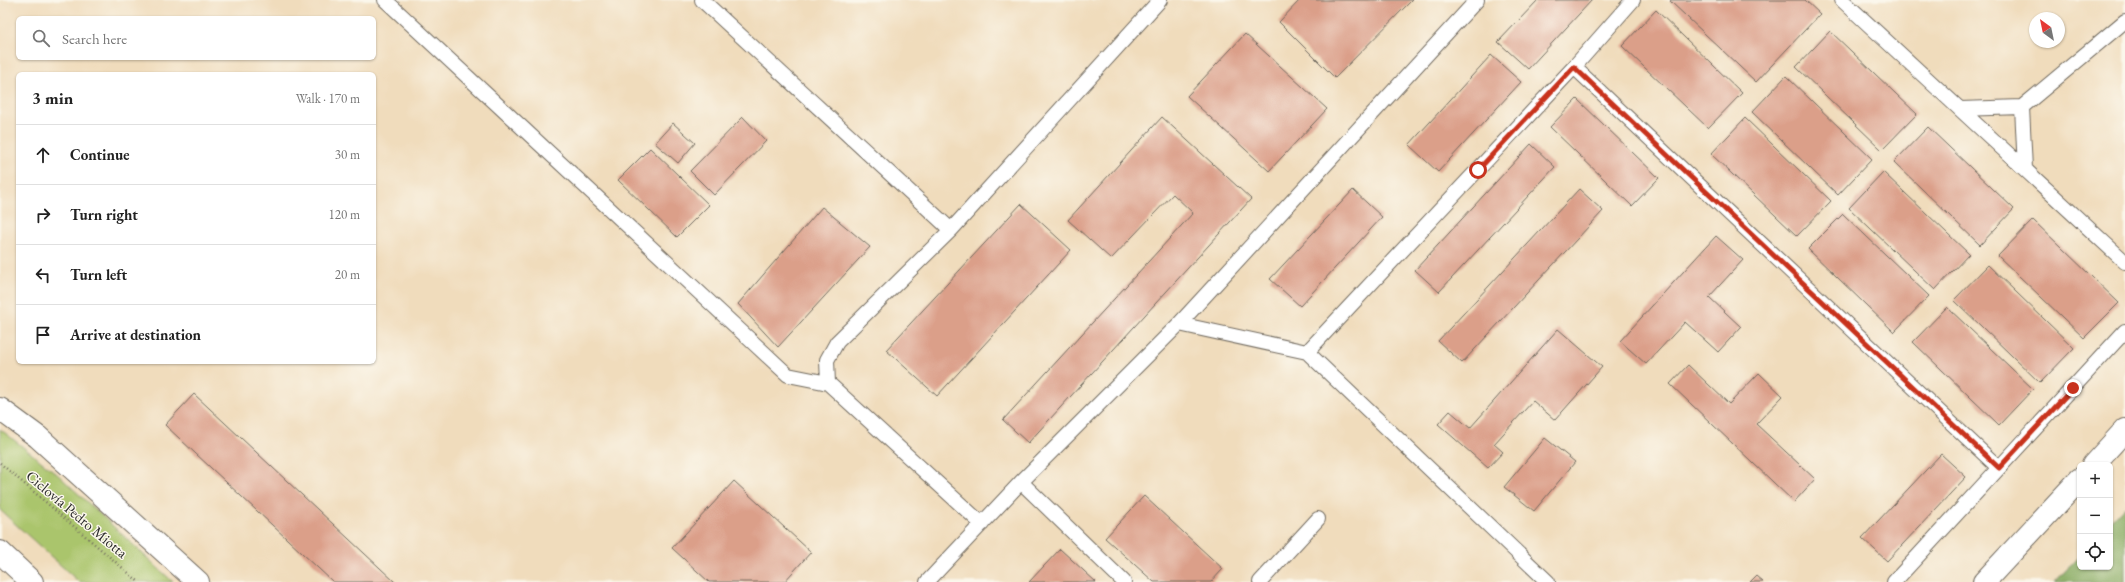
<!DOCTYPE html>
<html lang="en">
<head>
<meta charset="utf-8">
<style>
	:root { --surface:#fff; --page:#f2f2f2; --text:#222; --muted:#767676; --line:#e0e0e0 }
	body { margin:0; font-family:"EB Garamond",serif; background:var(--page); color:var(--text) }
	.controls { position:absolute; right:12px; bottom:12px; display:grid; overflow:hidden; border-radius:6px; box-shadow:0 1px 3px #0004 }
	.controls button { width:36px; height:36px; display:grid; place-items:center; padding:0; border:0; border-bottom:1px solid var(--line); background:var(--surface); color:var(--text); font:20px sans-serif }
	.compass { position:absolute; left:2029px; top:12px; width:36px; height:36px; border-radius:50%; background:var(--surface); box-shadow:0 1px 3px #0004; rotate:327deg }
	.stop { position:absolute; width:12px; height:12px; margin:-9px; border:3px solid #c8321e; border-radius:50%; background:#fff }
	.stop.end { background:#c8321e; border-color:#fff; box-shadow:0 1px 4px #0008 }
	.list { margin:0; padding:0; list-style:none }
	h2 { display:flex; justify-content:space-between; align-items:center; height:52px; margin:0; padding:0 16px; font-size:17px }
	h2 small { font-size:13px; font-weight:400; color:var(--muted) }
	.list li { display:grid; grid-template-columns:26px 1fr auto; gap:12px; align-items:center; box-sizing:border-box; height:60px; padding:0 16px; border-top:1px solid var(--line) }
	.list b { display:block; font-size:15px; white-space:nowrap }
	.list em { font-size:13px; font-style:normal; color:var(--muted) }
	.icon { flex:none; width:22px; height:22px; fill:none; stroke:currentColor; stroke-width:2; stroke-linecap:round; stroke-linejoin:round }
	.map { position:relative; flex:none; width:2125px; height:582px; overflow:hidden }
	.search { position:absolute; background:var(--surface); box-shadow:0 1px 3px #0004; left:16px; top:16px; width:360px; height:44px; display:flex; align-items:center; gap:10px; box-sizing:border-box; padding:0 14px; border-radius:6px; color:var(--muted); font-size:15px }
	.panel { position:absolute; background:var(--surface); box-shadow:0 1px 3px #0004; left:16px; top:72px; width:360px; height:292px; border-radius:6px }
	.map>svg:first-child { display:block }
</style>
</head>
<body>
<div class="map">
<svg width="2125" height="582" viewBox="0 0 2125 582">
	<rect width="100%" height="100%" fill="#fbf7ec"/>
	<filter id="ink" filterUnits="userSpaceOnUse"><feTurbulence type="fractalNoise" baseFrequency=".025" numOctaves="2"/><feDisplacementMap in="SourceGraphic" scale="8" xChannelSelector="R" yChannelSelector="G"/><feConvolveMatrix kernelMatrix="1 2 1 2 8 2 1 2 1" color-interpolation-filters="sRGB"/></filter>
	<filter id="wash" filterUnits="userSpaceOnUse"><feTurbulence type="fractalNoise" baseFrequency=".012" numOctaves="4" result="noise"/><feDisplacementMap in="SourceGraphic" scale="16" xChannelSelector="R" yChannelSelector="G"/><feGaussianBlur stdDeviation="0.9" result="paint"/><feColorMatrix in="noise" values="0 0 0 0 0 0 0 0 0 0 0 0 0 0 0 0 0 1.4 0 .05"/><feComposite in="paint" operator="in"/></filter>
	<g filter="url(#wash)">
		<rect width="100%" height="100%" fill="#f0dcbc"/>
		<path fill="#aac56c" stroke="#6a784c" d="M0 429 56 473 173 582H79L0 510Z"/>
		<path fill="#87aa60" stroke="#596a46" d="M2125 505V582H2055L2080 555V567H2110V521Z"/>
		<g id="blocks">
			<path fill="#db9f89" d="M1300 0H1412L1335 78 1279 22Z
				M1538 0H1592L1528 69 1498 42Z
				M1671 0H1805L1820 14 1756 82 1670 1Z
				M1656 10 1742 93 1708 128 1622 46Z
				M1830 31 1917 114 1882 150 1796 67Z
				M1245 34 1327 109 1269 171 1187 96Z
				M1491 55 1521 82 1438 172 1409 145Z
				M1786 76 1872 159 1838 195 1752 112Z
				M1577 99 1659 178 1632 206 1550 127Z
				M743 117 766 141 714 195 690 171Z
				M1162 117 1251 199 1028 443 1003 420 1193 213 1173 194 1111 259 1068 220Z
				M1745 118 1831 201 1797 236 1711 154Z
				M673 123 695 143 678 163 655 143Z
				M1928 127 2014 209 1980 245 1894 162Z
				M1531 144 1555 167 1439 292 1415 270Z
				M650 148 709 205 677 237 618 180Z
				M1883 172 1969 254 1935 290 1849 208Z
				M1579 189 1603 211 1462 363 1438 341Z
				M1353 190 1382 217 1300 306 1270 279Z
				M1021 204 1071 250 937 396 886 350Z
				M822 207 870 247 778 347 738 304Z
				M1843 214 1929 296 1894 332 1808 249Z
				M2033 220 2119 303 2084 338 1998 256Z
				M1716 236 1743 260 1709 297 1741 327 1718 352 1685 322 1646 364 1620 341Z
				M1988 265 2074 348 2040 383 1954 300Z
				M1947 307 2033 389 1999 425 1913 342Z
				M1558 329 1602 367 1555 420 1533 401 1494 444 1503 452 1488 468 1438 424 1450 411 1470 428Z
				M1688 365 1729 404 1759 373 1783 396 1756 424 1815 479 1794 502 1670 384Z
				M194 394 395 582H333L165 425Z
				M1545 438 1575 462 1534 511 1504 487Z
				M1941 454 1966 477 1887 561 1862 538Z
				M734 481 811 552 784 582H709L672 548Z
				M1144 496 1223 569 1211 582H1154L1105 538Z
				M1060 549 1096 582H1029Z
				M1756 576 1763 582H1750Z"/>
		</g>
	</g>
	<g filter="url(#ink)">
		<use href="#blocks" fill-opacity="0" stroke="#70695e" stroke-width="1"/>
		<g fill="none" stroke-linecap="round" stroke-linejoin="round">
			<defs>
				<path id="lane" d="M385 0 788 375 828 383 982 524
					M702 0 951 230
					M1842 0 2125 262
					M1574 67 1999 468
					M2022 107 2025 169
					M1960 109 2022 107 2125 21
					M1179 324 1307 352 1548 582
					M1307 352 1574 67 1633 0
					M828 383 827 360 837 342 951 230 1160 0
					M1021 482 1124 582
					M927 582 1021 482 1179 324 1477 0
					M1260 582 1318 519
					M1894 582 2125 331"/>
				<path id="street" d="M2093 465 2125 430
					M1984 582 2080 479"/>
				<path id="secondary" d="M0 409 38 437 198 582
					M0 552 32 582"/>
			</defs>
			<use href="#lane" stroke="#70695e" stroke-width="16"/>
			<use href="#street" stroke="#70695e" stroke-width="24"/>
			<use href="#secondary" stroke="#70695e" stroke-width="24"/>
			<path stroke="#70695e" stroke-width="2.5" stroke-dasharray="1 3" stroke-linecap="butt" d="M0 463 139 582"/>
			<use href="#lane" stroke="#fff" stroke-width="14"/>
			<use href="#street" stroke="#fff" stroke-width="22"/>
			<use href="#secondary" stroke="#fff" stroke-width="22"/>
		</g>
	</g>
	<g fill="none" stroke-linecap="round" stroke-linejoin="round" filter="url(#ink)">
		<path stroke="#c8321e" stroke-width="5" d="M1478 170 1574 67 1999 468 2073 388"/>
	</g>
	<g text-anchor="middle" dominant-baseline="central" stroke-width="3" stroke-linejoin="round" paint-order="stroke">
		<g font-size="15" fill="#2b2b2b" stroke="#fbf7ec">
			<text transform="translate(77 514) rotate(40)">Ciclovía Pedro Miotta</text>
		</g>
	</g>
</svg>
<div class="controls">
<button>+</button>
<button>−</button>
<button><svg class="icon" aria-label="locate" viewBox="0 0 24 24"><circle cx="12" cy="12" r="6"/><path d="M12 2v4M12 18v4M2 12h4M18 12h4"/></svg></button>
</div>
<svg class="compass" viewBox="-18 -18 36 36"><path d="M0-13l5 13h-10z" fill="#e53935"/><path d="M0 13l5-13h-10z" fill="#767676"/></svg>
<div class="stop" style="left:1478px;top:170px"></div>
<div class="stop end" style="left:2073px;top:388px"></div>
<div class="search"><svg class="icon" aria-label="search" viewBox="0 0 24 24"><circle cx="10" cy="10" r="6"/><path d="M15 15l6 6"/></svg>Search here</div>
<section class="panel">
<h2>3 min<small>Walk · 170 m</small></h2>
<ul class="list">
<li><svg class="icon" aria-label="ahead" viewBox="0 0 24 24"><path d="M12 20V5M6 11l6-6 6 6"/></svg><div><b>Continue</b></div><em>30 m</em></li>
<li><svg class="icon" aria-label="right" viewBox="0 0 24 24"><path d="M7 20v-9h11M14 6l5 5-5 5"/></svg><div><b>Turn right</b></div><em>120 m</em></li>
<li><svg class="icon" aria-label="left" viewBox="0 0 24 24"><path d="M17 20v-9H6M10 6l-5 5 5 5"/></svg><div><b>Turn left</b></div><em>20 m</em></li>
<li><svg class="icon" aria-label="arrive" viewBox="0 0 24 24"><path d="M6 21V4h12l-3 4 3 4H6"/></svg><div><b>Arrive at destination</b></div></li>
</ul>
</section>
</div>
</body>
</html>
